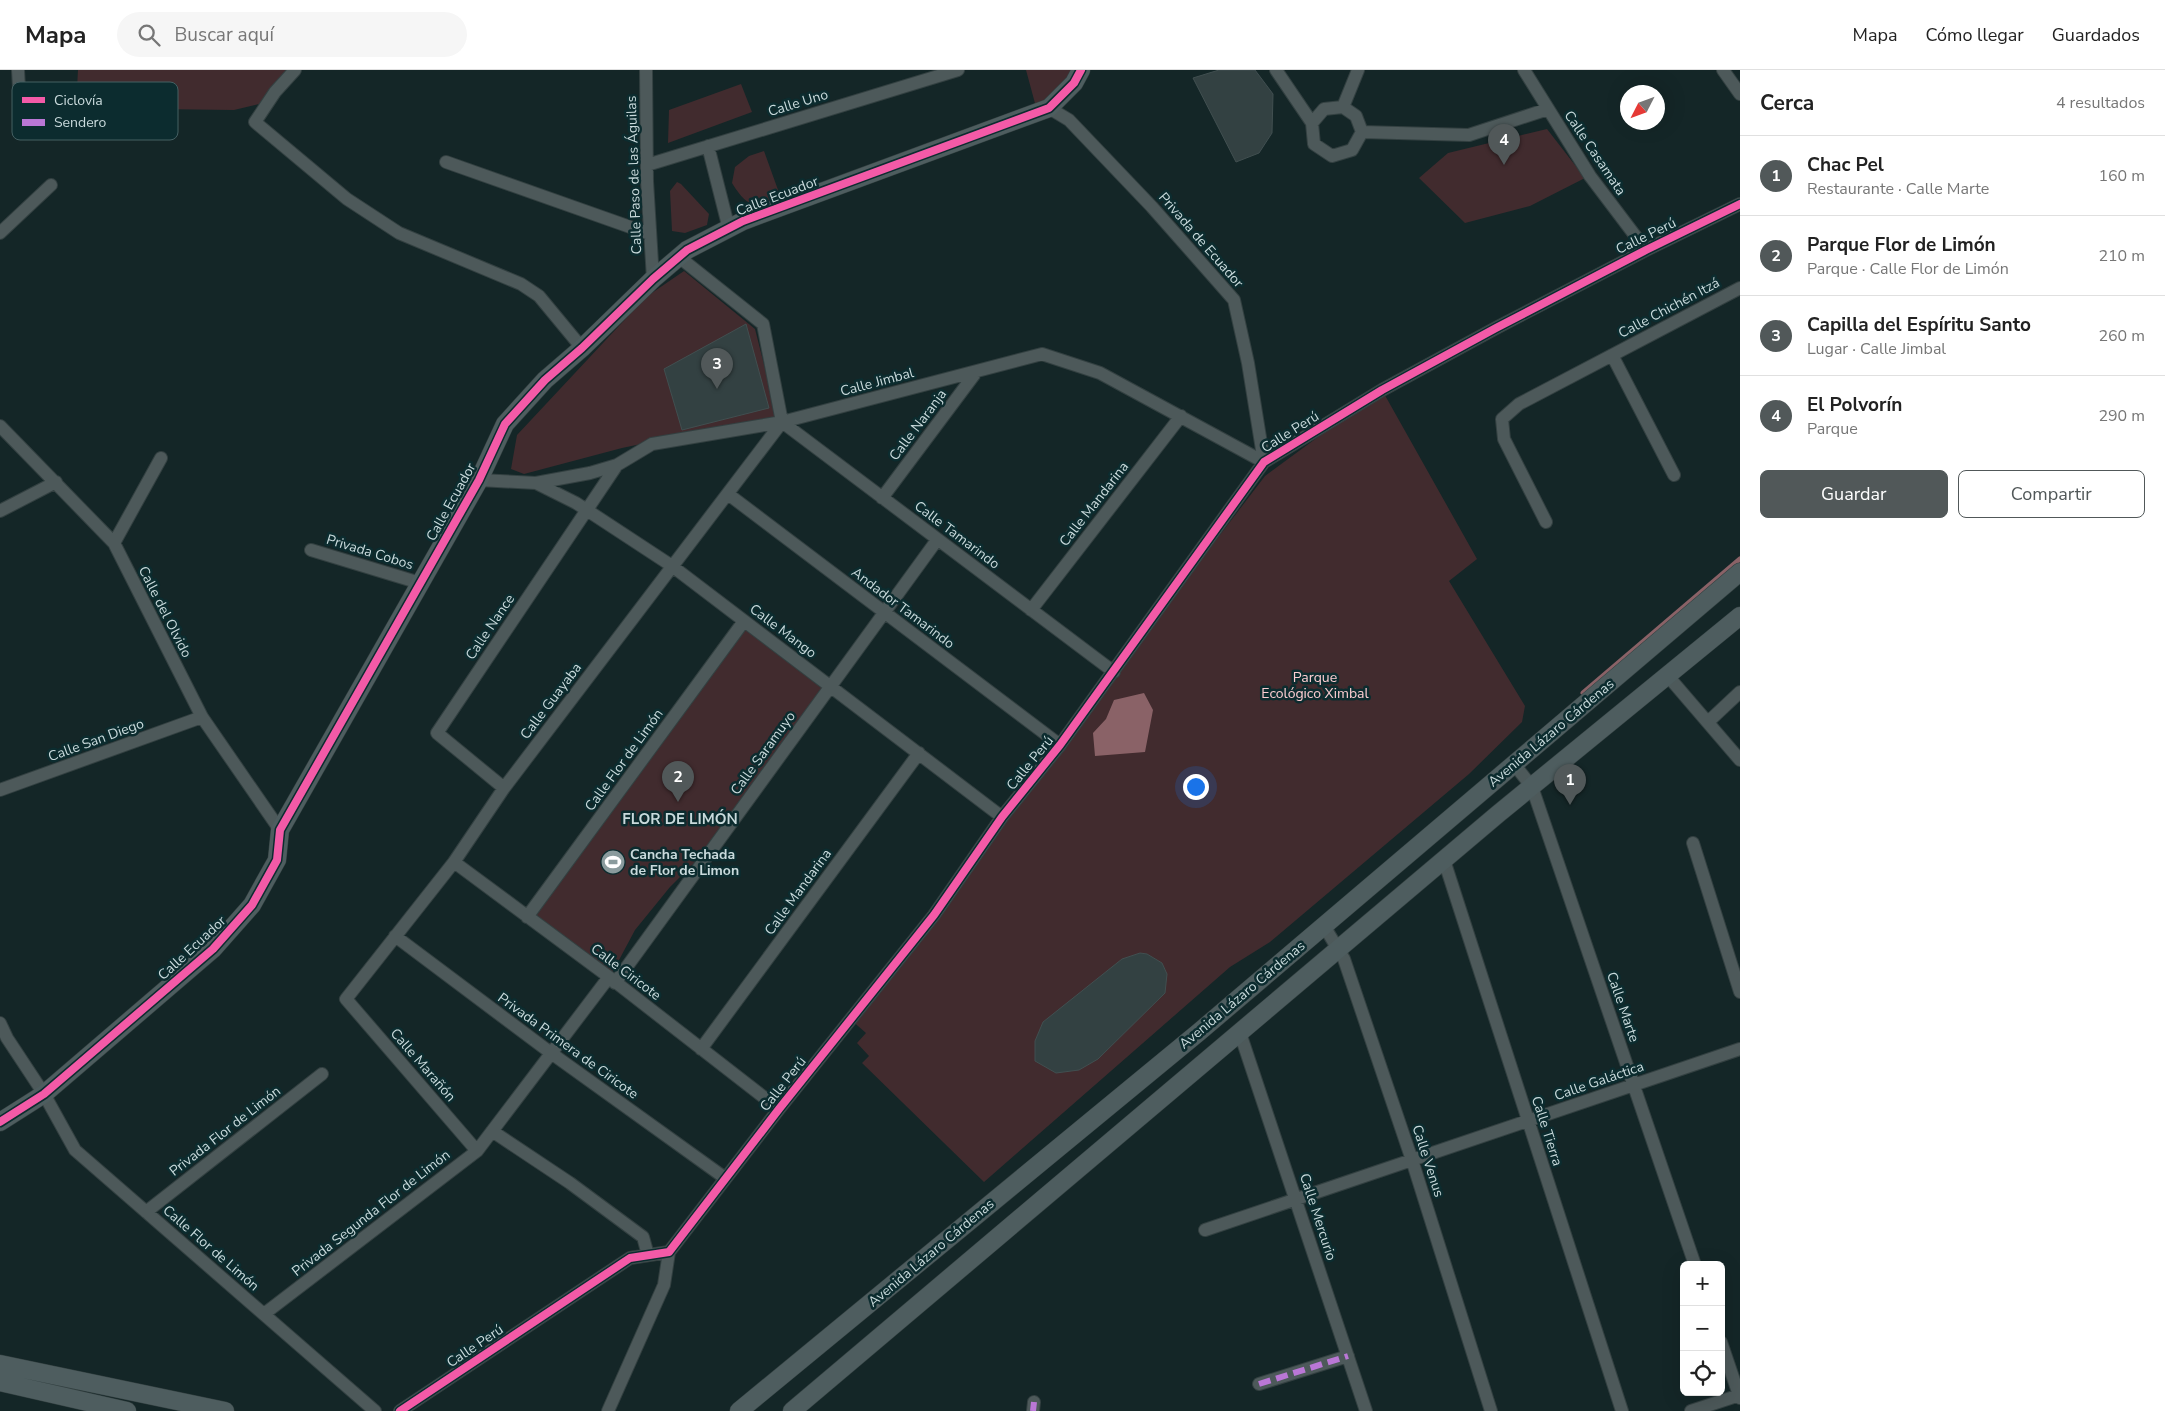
<!DOCTYPE html>
<html lang="es">
<head>
<meta charset="utf-8">
<style>
	:root { --surface:#fff; --page:#f6f6f6; --text:#222; --muted:#767676; --line:#e0e0e0; --accent:#515859 }
	body { margin:0; font-family:"Nunito Sans",sans-serif; background:var(--page); color:var(--text) }
	.controls { position:absolute; right:15px; bottom:15px; display:grid; overflow:hidden; border-radius:8px; box-shadow:0 5px 20px #0002 }
	.controls button { width:45px; height:45px; display:grid; place-items:center; padding:0; border:0; border-bottom:1px solid var(--line); background:var(--surface); color:var(--text); font:25px sans-serif }
	.compass { position:absolute; left:1620px; top:15px; width:45px; height:45px; border-radius:50%; background:var(--surface); box-shadow:0 5px 20px #0002; rotate:228deg }
	.you { position:absolute; left:1195px; top:716px; width:18px; height:18px; margin:-12px; border:4px solid #fff; border-radius:50%; background:#1a73e8; box-shadow:0 0 0 8px #1a73e833 }
	.badge { display:grid; place-items:center; width:32px; height:32px; border-radius:50%; background:var(--accent); color:#fff; font-size:16px; font-weight:700 }
	.pin { position:absolute; translate:-50% -41px; filter:drop-shadow(0 1px 2px #0008) }
	.pin::after { content:''; position:absolute; top:26px; width:18px; height:15px; background:inherit; clip-path:polygon(0 0,100% 0,50% 100%) }
	.list { margin:0; padding:0; list-style:none }
	h2 { display:flex; justify-content:space-between; align-items:center; height:65px; margin:0; padding:0 20px; font-size:21px }
	h2 small { font-size:16px; font-weight:400; color:var(--muted) }
	.list li { display:grid; grid-template-columns:32px 1fr auto; gap:15px; align-items:center; box-sizing:border-box; height:80px; padding:0 20px; border-top:1px solid var(--line) }
	.list b { display:block; font-size:19px; white-space:nowrap }
	.list p { margin:0; font-size:16px; white-space:nowrap; color:var(--muted) }
	.list em { font-size:16px; font-style:normal; color:var(--muted) }
	.actions { display:flex; gap:10px; padding:15px 20px }
	.actions a { flex:1; padding:11px 0; border:1px solid var(--accent); border-radius:8px; text-align:center; font-size:18px; color:var(--accent) }
	.actions .main { background:var(--accent); color:#fff }
	.icon { flex:none; width:28px; height:28px; fill:none; stroke:currentColor; stroke-width:2; stroke-linecap:round; stroke-linejoin:round }
	.map { position:relative; flex:none; width:1740px; height:1341px; overflow:hidden }
	header { display:flex; align-items:center; gap:30px; box-sizing:border-box; height:70px; padding:0 25px; background:var(--surface); border-bottom:1px solid var(--line) }
	header strong { font-size:24px }
	nav { display:flex; gap:28px; margin-inline-start:auto; font-size:18px }
	.search { width:350px; height:45px; background:var(--page); display:flex; align-items:center; gap:12px; box-sizing:border-box; padding:0 18px; border-radius:28px; color:var(--muted); font-size:19px }
	main { display:flex }
	aside { flex:1; background:var(--surface) }
	.map>svg:first-child { display:block }
</style>
</head>
<body>
<header>
<strong>Mapa</strong>
<div class="search"><svg class="icon" aria-label="search" viewBox="0 0 24 24"><circle cx="10" cy="10" r="6"/><path d="M15 15l6 6"/></svg>Buscar aquí</div>
<nav><a>Mapa</a><a>Cómo llegar</a><a>Guardados</a></nav>
</header>
<main>
<div class="map">
<svg width="1740" height="1341" viewBox="0 0 1740 1341">
	<rect width="100%" height="100%" fill="#142627"/>
	<path fill="#412b2e" d="M78 0H286L266 28 259 34 234 40 76 38Z
		M1026 0H1076L1069 13 1036 37Z
		M741 14 752 42 668 73 669 40Z
		M1547 59 1585 108 1530 136 1465 153 1419 108 1448 83Z
		M764 81 782 131C754 136 748 139 732 113L735 97 749 86Z
		M677 112 681 114 709 144 707 155 685 163 672 161 670 121Z
		M684 201 755 259 778 350 679 366 622 378 524 404 511 399 517 365 646 227Z
		M1382 320 1477 489 1449 511 1525 636 1522 652 1469 704 1270 872 1230 897 984 1112 862 993 869 986 857 973 866 963 850 949 1265 406Z
		M745 553 826 616 716 771 670 817 635 860 611 905 531 847Z"/>
	<path fill="#8a6267" d="M1144 623 1153 640 1145 682 1095 686 1093 663 1106 649 1114 630Z"/>
	<g fill="none" stroke-linecap="round" stroke-linejoin="round">
		<path stroke="#8a6267" stroke-width="5" d="M1583 623 1740 489"/>
	</g>
	<path fill="#334142" stroke="#414f50" d="M1219 0H1255L1273 24 1272 63 1259 83 1236 92 1193 8Z
		M746 254 769 338 682 360 664 299Z
		M1140 883 1147 884 1162 893 1167 904 1165 923 1098 989 1079 1000 1056 1003 1035 991V971L1043 952 1122 889Z"/>
	<g fill="none" stroke-linecap="round" stroke-linejoin="round">
		<defs>
			<path id="street" d="M18 0 20 36 26 56
				M295 0 275 22 255 52 347 129 399 163 521 214 539 226 582 278
				M646 0 647 111 653 209
				M1276 0 1312 53 1314 74 1332 86 1352 80 1362 62 1356 46 1343 37 1324 39 1312 53
				M1524 0 1590 106 1646 180
				M1723 0 1740 24
				M1343 37 1358 0
				M1049 38 1069 50 1152 137 1234 230 1248 293 1264 392
				M1362 62 1469 65 1548 39
				M708 76 729 159
				M446 92 650 164
				M647 95 958 0
				M0 163 51 115
				M679 187 763 254 782 352
				M1612 285 1674 405
				M782 352 1114 602
				M0 356 114 473 202 647 280 760
				M479 410 536 413 590 403 617 395 652 374 782 352 1042 284 1100 303 1264 392
				M536 413 576 433 672 496 1002 747
				M728 424 1060 675
				M882 428 977 301
				M0 441 56 412
				M1546 452 1504 369 1502 349 1519 334 1740 218
				M114 473 161 388
				M311 480 420 513
				M1031 540 1181 346
				M1667 605 1740 690
				M1708 652 1740 622
				M1514 694 1532 717 1695 1195
				M504 718 437 663 617 395
				M0 720 202 647
				M1693 773 1740 922
				M1444 790 1622 1341
				M454 792 609 907 779 1039
				M527 847 744 551
				M1324 856 1344 889 1412 1090 1491 1341
				M395 866 551 983 725 1108
				M615 913 937 470
				M0 953 7 968 44 1024 75 1080 375 1341
				M1240 963 1366 1341
				M701 979 919 683
				M492 1061 570 1113 643 1167 648 1185
				M477 1081 346 929 454 792 504 718 782 352
				M146 1142 322 1004
				M1205 1160 1740 979
				M264 1244 477 1081 609 907
				M1721 1272 1740 1328
				M1259 1314 1348 1286
				M400 1341 630 1188 669 1182 779 1039 934 845 1002 747 1060 675 1264 392 1382 320 1496 258 1646 180 1740 134
				M608 1341 664 1215 669 1182
				M1033 1341 1034 1332
				M1691 1341 1740 1325"/>
			<path id="secondary" d="M0 1052 44 1024 213 879 252 835 277 790 280 760 479 410 505 354 545 310 582 278 653 209 687 180 743 151 1049 38 1074 13 1081 0
				M0 1294 225 1341
				M0 1312 127 1341
				M739 1341 1199 962 1740 502
				M792 1341 1498 744 1740 546"/>
		</defs>
		<use href="#street" stroke="#334041" stroke-width="14"/>
		<use href="#secondary" stroke="#334041" stroke-width="19"/>
		<use href="#street" stroke="#4d595a" stroke-width="12"/>
		<use href="#secondary" stroke="#4e5d5f" stroke-width="18"/>
		<path stroke="#ba77d6" stroke-width="6" stroke-dasharray="12 6" stroke-linecap="butt" d="M1259 1314 1348 1286
			M1033 1341 1034 1332"/>
		<defs>
			<path id="cycleway" d="M0 1052 44 1024 213 879 252 835 277 790 280 760 479 410 505 354 545 310 582 278 653 209 687 180 743 151 1049 38 1074 13 1081 0
				M400 1341 630 1188 669 1182 779 1039 934 845 1002 747 1060 675 1264 392 1382 320 1496 258 1646 180 1740 134"/>
		</defs>
		<use href="#cycleway" stroke="#0c2c2f" stroke-width="11"/>
		<use href="#cycleway" stroke="#f35aa7" stroke-width="8"/>
	</g>
	<defs>
		<symbol id="stadium-disc" viewBox="-11 -11 22 22"><circle r="9.5" fill="#8a9b9d" stroke="#0c2c2f"/><path d="M0-5a6.5 5 0 1 0 0 10a6.5 5 0 1 0 0-10ZM-3.5-1.8h7v3.6h-7Z" fill="#fff"/></symbol>
	</defs>
	<g fill-rule="evenodd">
		<use href="#stadium-disc" x="599" y="778" width="28" height="28"/>
	</g>
	<g text-anchor="middle" dominant-baseline="central" stroke-width="5" stroke-linejoin="round" paint-order="stroke">
		<g font-size="14" fill="#c9dadc" stroke="#0c2c2f">
			<text transform="translate(798 33) rotate(-17)">Calle Uno</text>
			<text transform="translate(1595 83) rotate(56)">Calle Casamata</text>
			<text transform="translate(634 105) rotate(-92)">Calle Paso de las Águilas</text>
			<text transform="translate(777 126) rotate(-21)">Calle Ecuador</text>
			<text transform="translate(1646 166) rotate(-26)">Calle Perú</text>
			<text transform="translate(1201 170) rotate(49)">Privada de Ecuador</text>
			<text transform="translate(1669 238) rotate(-28)">Calle Chichén Itzá</text>
			<text transform="translate(877 312) rotate(-15)">Calle Jimbal</text>
			<text transform="translate(918 355) rotate(-53)">Calle Naranja</text>
			<text transform="translate(1290 362) rotate(-32)">Calle Perú</text>
			<text transform="translate(451 432) rotate(-61)">Calle Ecuador</text>
			<text transform="translate(1094 434) rotate(-52)">Calle Mandarina</text>
			<text transform="translate(957 465) rotate(37)">Calle Tamarindo</text>
			<text transform="translate(370 482) rotate(17)">Privada Cobos</text>
			<text transform="translate(903 538) rotate(37)">Andador Tamarindo</text>
			<text transform="translate(165 542) rotate(63)">Calle del Olvido</text>
			<text transform="translate(490 557) rotate(-56)">Calle Nance</text>
			<text transform="translate(783 561) rotate(37)">Calle Mango</text>
			<text transform="translate(551 631) rotate(-53)">Calle Guayaba</text>
			<text transform="translate(1551 663) rotate(-40)">Avenida Lázaro Cárdenas</text>
			<text transform="translate(96 670) rotate(-20)">Calle San Diego</text>
			<text transform="translate(763 683) rotate(-54)">Calle Saramuyo</text>
			<text transform="translate(624 690) rotate(-54)">Calle Flor de Limón</text>
			<text transform="translate(1030 693) rotate(-51)">Calle Perú</text>
			<text transform="translate(798 822) rotate(-54)">Calle Mandarina</text>
			<text transform="translate(192 878) rotate(-43)">Calle Ecuador</text>
			<text transform="translate(626 902) rotate(37)">Calle Ciricote</text>
			<text transform="translate(1242 925) rotate(-40)">Avenida Lázaro Cárdenas</text>
			<text transform="translate(1623 937) rotate(71)">Calle Marte</text>
			<text transform="translate(568 976) rotate(36)">Privada Primera de Ciricote</text>
			<text transform="translate(423 995) rotate(49)">Calle Marañón</text>
			<text transform="translate(1599 1011) rotate(-19)">Calle Galáctica</text>
			<text transform="translate(783 1014) rotate(-52)">Calle Perú</text>
			<text transform="translate(225 1061) rotate(-38)">Privada Flor de Limón</text>
			<text transform="translate(1547 1061) rotate(72)">Calle Tierra</text>
			<text transform="translate(1428 1091) rotate(72)">Calle Venus</text>
			<text transform="translate(371 1143) rotate(-38)">Privada Segunda Flor de Limón</text>
			<text transform="translate(1318 1147) rotate(72)">Calle Mercurio</text>
			<text transform="translate(211 1178) rotate(41)">Calle Flor de Limón</text>
			<text transform="translate(931 1183) rotate(-40)">Avenida Lázaro Cárdenas</text>
			<text transform="translate(475 1276) rotate(-34)">Calle Perú</text>
		</g>
		<g font-size="14" fill="#fccdd1" stroke="#0c2c2f">
			<text x="1315" y="607">Parque<tspan x="1315" dy="16">Ecológico Ximbal</tspan></text>
		</g>
		<g font-size="14" font-weight="bold" fill="#c9dadc" stroke="#0c2c2f" text-anchor="start">
			<text x="630" y="784">Cancha Techada<tspan x="630" dy="16">de Flor de Limon</tspan></text>
		</g>
		<g font-size="15" font-weight="bold" fill="#c9dadc" stroke="#0c2c2f">
			<text x="680" y="749">FLOR DE LIMÓN</text>
		</g>
	</g>
	<rect x="12" y="12" width="166" height="58" rx="8" fill="#0c2c2f" stroke="#456063" stroke-width="1"/>
	<rect x="22" y="27" width="23" height="6" fill="#f35aa7"/>
	<rect x="22" y="49" width="23" height="7" fill="#ba77d6"/>
	<g font-size="14" fill="#c9dadc">
		<text x="54" y="35">Ciclovía</text>
		<text x="54" y="57">Sendero</text>
	</g>
</svg>
<div class="controls">
<button>+</button>
<button>−</button>
<button><svg class="icon" aria-label="locate" viewBox="0 0 24 24"><circle cx="12" cy="12" r="6"/><path d="M12 2v4M12 18v4M2 12h4M18 12h4"/></svg></button>
</div>
<svg class="compass" viewBox="-18 -18 36 36"><path d="M0-13l5 13h-10z" fill="#e53935"/><path d="M0 13l5-13h-10z" fill="#767676"/></svg>
<div class="you"></div>
<div class="pin badge" style="left:1570px;top:735px">1</div>
<div class="pin badge" style="left:678px;top:732px">2</div>
<div class="pin badge" style="left:717px;top:319px">3</div>
<div class="pin badge" style="left:1504px;top:95px">4</div>
</div>
<aside>
<h2>Cerca<small>4 resultados</small></h2>
<ul class="list">
<li><span class="badge">1</span><div><b>Chac Pel</b><p>Restaurante · Calle Marte</p></div><em>160 m</em></li>
<li><span class="badge">2</span><div><b>Parque Flor de Limón</b><p>Parque · Calle Flor de Limón</p></div><em>210 m</em></li>
<li><span class="badge">3</span><div><b>Capilla del Espíritu Santo</b><p>Lugar · Calle Jimbal</p></div><em>260 m</em></li>
<li><span class="badge">4</span><div><b>El Polvorín</b><p>Parque</p></div><em>290 m</em></li>
</ul>
<div class="actions"><a class="main">Guardar</a><a>Compartir</a></div>
</aside>
</main>
</body>
</html>
